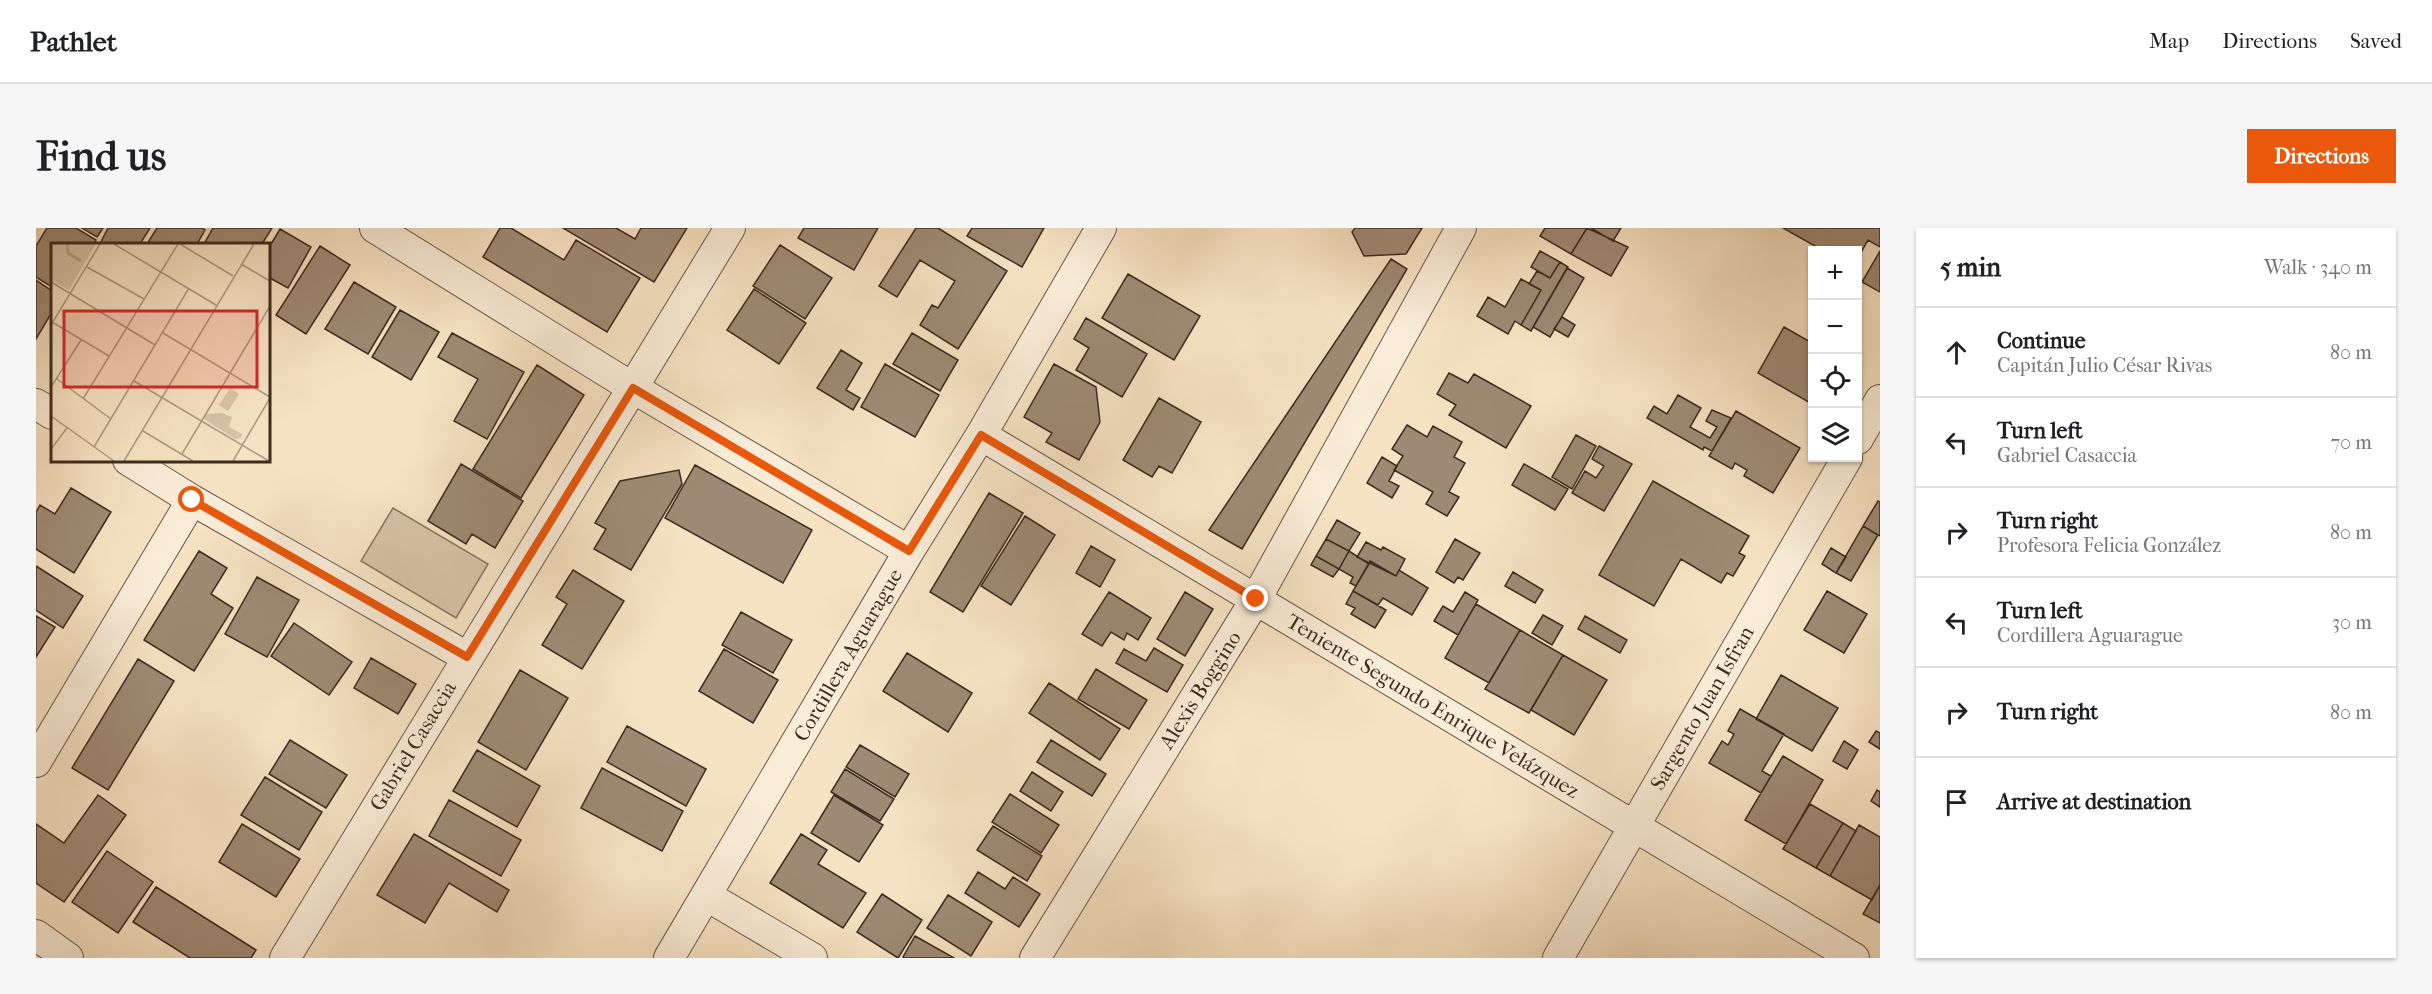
<!DOCTYPE html>
<html lang="en">
<head>
<meta charset="utf-8">
<style>
	:root { --surface:#fff; --page:#f6f6f6; --text:#202124; --muted:#757577; --line:#e0e0e0; --accent:#ea580c }
	body { margin:0; font-family:"IM FELL French Canon",serif; background:var(--page); color:var(--text) }
	.controls { position:absolute; right:18px; top:18px; display:grid; overflow:hidden; border-radius:0px; box-shadow:0 2px 4px #0004 }
	.controls button { width:54px; height:54px; display:grid; place-items:center; padding:0; border:0; border-bottom:2px solid var(--line); background:var(--surface); color:var(--text); font:30px sans-serif }
	.stop { position:absolute; width:18px; height:18px; margin:-14px; border:4px solid #ea580c; border-radius:50%; background:#fff }
	.stop.end { background:#ea580c; border-color:#fff; box-shadow:0 2px 6px #0008 }
	.list { margin:0; padding:0; list-style:none }
	h2 { display:flex; justify-content:space-between; align-items:center; height:78px; margin:0; padding:0 24px; font-size:26px }
	h2 small { font-size:20px; font-weight:400; color:var(--muted) }
	.list li { display:grid; grid-template-columns:39px 1fr auto; gap:18px; align-items:center; box-sizing:border-box; height:90px; padding:0 24px; border-top:2px solid var(--line) }
	.list b { display:block; font-size:22px; white-space:nowrap }
	.list p { margin:0; font-size:20px; white-space:nowrap; color:var(--muted) }
	.list em { font-size:20px; font-style:normal; color:var(--muted) }
	.icon { flex:none; width:33px; height:33px; fill:none; stroke:currentColor; stroke-width:2; stroke-linecap:round; stroke-linejoin:round }
	.map { position:relative; flex:none; width:1844px; height:730px; overflow:hidden; border-radius:0px }
	header { display:flex; align-items:center; gap:36px; box-sizing:border-box; height:84px; padding:0 30px; background:var(--surface); border-bottom:2px solid var(--line) }
	header strong { font-size:28px }
	nav { display:flex; gap:33px; margin-inline-start:auto; font-size:21px }
	.intro { display:flex; align-items:center; justify-content:space-between; box-sizing:border-box; height:144px; padding:0 36px }
	h1 { margin:0; font-size:42px }
	.button { padding:15px 27px; border-radius:0px; background:var(--accent); color:#fff; font-size:21px; font-weight:700 }
	main { display:flex; gap:36px; padding:0 36px }
	aside { flex:1; background:var(--surface); border-radius:0px; box-shadow:0 2px 4px #0004 }
	.map>svg:first-child { display:block }
</style>
</head>
<body>
<header>
<strong>Pathlet</strong>
<nav><a>Map</a><a>Directions</a><a>Saved</a></nav>
</header>
<div class="intro"><h1>Find us</h1><a class="button">Directions</a></div>
<main>
<div class="map">
<svg width="1844" height="730" viewBox="0 0 1844 730">
	<rect width="100%" height="100%" fill="#f7e3c3"/>
	<filter id="stains"><feTurbulence type="fractalNoise" baseFrequency=".00333" numOctaves="4"/><feColorMatrix values="0 0 0 0 .2 0 0 0 0 .09 0 0 0 0 .02 0 0 0 .5 -.17"/></filter>
	<radialGradient id="worn" r=".72"><stop offset=".6" stop-color="#630" stop-opacity="0"/><stop offset="1" stop-color="#630" stop-opacity=".3"/></radialGradient>
	<path fill="#d8c4a7" stroke="#8b7763" stroke-width="1.5" d="M357 280 452 336 420 390 325 333Z"/>
	<path fill="#9e8a74" stroke="#3e2a1f" stroke-width="1.5" d="M11 0H40L60 12 58 16H16V59L0 49V18Z
		M46 0H67L61 9Z
		M72 0H114L104 16H64Z
		M121 0H166L169 2 161 16H111Z
		M177 0H236L226 16H168Z
		M464 0H475L528 32 540 12 604 50 571 104 447 29Z
		M527 0H580L599 11 605 0H651L618 54Z
		M768 0H842L818 42 762 10Z
		M880 0H902L971 43 922 121 884 97 896 77 902 80 919 53 884 32 861 69 843 58Z
		M936 0H1008L986 39 931 8Z
		M1319 0H1386L1370 26 1328 28 1316 4Z
		M1509 0H1551L1535 26 1504 8Z
		M1551 0 1592 19 1575 48 1535 26Z
		M1555 0H1585L1577 13Z
		M1747 0H1844V19L1832 12 1822 30V22H1786Z
		M244 1 275 19 252 60 232 49V21Z
		M744 17 796 50 769 91 717 58Z
		M284 18 314 37 270 106 240 87Z
		M1504 23 1524 34 1514 50 1495 39Z
		M1844 23V64L1826 54Z
		M1355 31 1371 41 1206 321 1173 302Z
		M1524 34 1532 39 1495 103 1485 97 1505 62 1493 56 1501 43 1514 50Z
		M1531 40 1548 50 1514 109 1497 99Z
		M1092 46 1164 88 1138 132 1066 90Z
		M1485 51 1505 62 1485 97 1479 93 1472 106 1441 88 1452 69 1469 79Z
		M0 52 16 63V84L0 111Z
		M318 54 360 79 332 126 289 101Z
		M718 61 770 95 743 136 691 102Z
		M364 82 403 104 375 152 336 129Z
		M1526 89 1539 97 1532 109 1518 101Z
		M1050 90 1111 126 1086 169 1040 142 1053 120 1038 111Z
		M1748 99 1776 115V176L1722 145Z
		M416 105 488 144 451 211 418 193 442 151 402 129Z
		M876 105 922 132 904 163 857 136Z
		M805 122 826 135 810 162 824 170 817 182 781 160Z
		M849 136 903 167 879 209 825 179Z
		M1018 136 1060 159 1064 194 1043 232 1010 214 1016 205 988 189Z
		M501 137 548 167 485 270 437 241Z
		M1413 145 1432 155 1438 146 1495 178 1470 220 1413 187 1420 177 1401 166Z
		M1642 167 1665 180 1654 199 1674 210 1681 199 1670 193 1676 182 1695 190 1676 223 1668 219 1667 222 1611 190 1618 178 1631 186Z
		M1123 170 1165 194 1136 245 1123 238 1116 249 1087 232Z
		M1700 183 1764 220 1737 265 1708 248 1711 242 1699 235 1696 241 1673 228Z
		M1371 197 1391 209 1397 198 1426 214 1418 229 1429 235 1413 264 1423 269 1411 288 1390 276 1397 264 1358 242 1367 228 1356 221Z
		M1540 207 1560 218 1536 261 1516 249Z
		M1563 218 1596 236 1568 283 1536 265 1549 243 1560 250 1568 238 1556 231Z
		M1346 229 1361 238 1353 253 1363 258 1356 270 1331 255Z
		M425 236 487 273 459 320 436 306 430 316 392 293Z
		M1488 236 1532 261 1519 282 1476 257Z
		M659 237 776 302 747 355 629 290Z
		M643 242 646 256 595 342 558 321 570 301 559 295 584 253Z
		M1617 253 1713 308 1703 325 1709 328 1697 348 1691 345 1685 355 1645 331 1618 378 1563 347Z
		M35 260 75 284 38 345 0 321V284L4 277 19 286Z
		M953 265 987 285 927 384 894 364Z
		M1842 273 1844 274V308L1827 298Z
		M989 288 1019 307 975 377 945 358Z
		M1301 292 1324 305 1313 323 1290 311Z
		M1827 298 1842 307 1815 353 1800 345Z
		M1290 311 1313 323 1303 341 1280 328Z
		M1419 311 1444 325 1427 352 1422 349 1418 355 1400 344Z
		M1330 314 1345 322 1347 319 1369 331 1360 348 1321 329Z
		M1055 318 1079 332 1064 359 1040 345Z
		M1795 320 1810 329 1800 345 1786 336Z
		M163 323 191 340 175 366 197 380 158 443 108 412Z
		M1313 323 1333 336 1320 358 1314 355 1317 349 1303 341Z
		M1280 328 1303 341 1297 349 1275 337Z
		M1334 333 1360 348 1363 342 1392 360 1376 387 1347 370 1342 377 1317 363Z
		M0 338 47 368 27 400 0 382Z
		M537 342 588 373 546 441 506 417 531 376 520 369Z
		M1477 344 1507 362 1499 375 1469 358Z
		M221 349 263 372 231 429 189 406Z
		M1317 363 1350 382 1339 400 1315 386 1319 380 1310 376Z
		M1791 363 1831 386 1808 425 1768 402Z
		M1073 364 1115 390 1102 412 1091 405 1088 412 1075 404 1066 418 1046 406Z
		M1149 364 1177 381 1149 428 1121 411Z
		M1429 364 1442 372 1422 407 1398 393 1407 378 1417 384Z
		M1440 376 1484 402 1453 455 1409 430Z
		M705 384 756 412 737 445 686 417Z
		M1507 387 1527 398 1516 417 1496 405Z
		M0 388 19 399 0 429Z
		M1549 388 1591 412 1584 425 1542 401Z
		M258 395 316 434 293 467 235 428Z
		M1484 402 1527 427 1493 485 1449 461Z
		M1118 420 1147 437 1131 464 1080 435 1088 421 1110 433Z
		M688 421 742 452 717 495 663 463Z
		M871 425 936 465 912 504 847 463Z
		M1527 427 1571 452 1538 507 1495 482Z
		M335 430 380 456 362 486 318 460Z
		M102 431 138 453 72 562 36 540Z
		M1060 441 1111 472 1093 501 1042 471Z
		M484 442 532 470 490 542 442 514Z
		M1745 447 1802 480 1776 523 1720 491Z
		M1013 455 1084 501 1064 532 993 485Z
		M1704 481 1748 506 1726 543 1735 548 1725 565 1673 535 1686 513 1692 517 1698 506 1692 503Z
		M591 498 670 541 650 578 571 534Z
		M1840 503 1844 505V521L1833 514Z
		M254 512 311 547 290 580 233 546Z
		M1015 512 1070 546 1056 568 1001 534Z
		M1808 513 1822 522 1811 541 1797 533Z
		M824 517 873 546 859 569 810 539Z
		M441 522 504 558 481 599 417 563Z
		M1747 528 1787 552 1750 616 1709 592Z
		M566 540 647 583 626 623 545 580Z
		M809 541 858 571 844 593 795 564Z
		M996 544 1027 564 1015 583 984 563Z
		M229 549 286 584 263 622 205 587Z
		M1841 562 1844 564V579L1835 573Z
		M974 566 1023 597 1005 625 956 594Z
		M62 567 90 587 28 674 0 655V596L28 615Z
		M798 567 847 597 823 634 775 605Z
		M413 572 485 612 465 648 393 608Z
		M1774 576 1807 595 1780 640 1747 621Z
		M1807 595 1820 603 1794 648 1780 640Z
		M206 596 264 631 240 669 183 634Z
		M1823 597 1844 609V657L1836 672 1794 648Z
		M957 598 1006 628 991 653 941 622Z
		M378 606 473 662 461 684 413 655 389 695 341 667Z
		M765 606 791 622 782 636 830 665 807 700 734 655Z
		M71 623 117 654 82 705 36 674Z
		M942 644 969 661 977 649 1004 666 983 699 929 665Z
		M1844 657V695L1827 686Z
		M120 659 220 722 215 730H154L97 694Z
		M846 666 886 692 862 730 821 704Z
		M912 667 956 694 935 728 891 700Z
		M879 708 918 730H869L867 729Z"/>
	<g fill="none" stroke-linecap="round" stroke-linejoin="round">
		<defs>
			<path id="street" d="M339 0 597 160 873 323
				M0 176 16 186
				M945 207 1818 730
				M1822 211 1844 172
				M92 232 156 272 431 429
				M0 534 156 272
				M671 668 776 730
				M0 707 32 730
				M249 730 694 0
				M633 730 873 323 945 207 1065 0
				M999 730 1220 371 1425 0
				M1522 730 1811 230"/>
		</defs>
		<use href="#street" stroke="#6c5848" stroke-width="32"/>
		<use href="#street" stroke="#faedd8" stroke-width="30"/>
	</g>
	<g fill="none" stroke-linecap="round" stroke-linejoin="round">
		<path stroke="#ea580c" stroke-width="8" d="M156 272 431 429 597 160 873 323 945 207 1220 371"/>
	</g>
	<g text-anchor="middle" dominant-baseline="central" stroke-width="4.5" stroke-linejoin="round" paint-order="stroke">
		<g font-size="21" fill="#3e2a1f" stroke="#faedd8">
			<text transform="translate(812 427) rotate(-60)">Cordillera Aguarague</text>
			<text transform="translate(1164 462) rotate(-58)">Alexis Boggino</text>
			<text transform="translate(1397 478) rotate(31)">Teniente Segundo Enrique Velázquez</text>
			<text transform="translate(1666 480) rotate(-60)">Sargento Juan Isfran</text>
			<text transform="translate(377 518) rotate(-59)">Gabriel Casaccia</text>
		</g>
	</g>
	<g transform="translate(15 15)">
		<rect width="219" height="219" fill="#f7e3c3"/>
		<path d="M0 1H45L18 47 0 37ZM179 145 188 151 177 168 168 162ZM171 170 181 174 178 184 191 191 190 195 184 196 153 176 154 171Z" fill="#d8c4a7"/>
		<path fill="none" stroke="#b8a48b" stroke-width="3" d="M16 1 17 10 30 18"/>
		<path fill="none" stroke="#ad9981" stroke-width="1.5" d="M63 1 165 62M129 1 182 33M190 21 219 38M36 24 93 56M0 39 104 102M1 79 58 113M0 82 49 1M112 90 219 154M6 136 60 176M83 138 218 218M0 144 30 97M32 156 127 1M0 173 63 218M92 188 142 218M43 204 138 45M0 206 16 185M131 211 219 63M73 218 203 1M182 218 219 155"/>
		<path fill="#d62828" fill-opacity="0.15" stroke="#d62828" stroke-width="3" d="M13 68H206V144H13Z"/>
		<rect width="219" height="219" fill="none" stroke="#3e2a1f" stroke-width="3"/>
	</g>
	<rect width="100%" height="100%" filter="url(#stains)"/>
	<rect width="100%" height="100%" fill="url(#worn)"/>
</svg>
<div class="controls">
<button>+</button>
<button>−</button>
<button><svg class="icon" aria-label="locate" viewBox="0 0 24 24"><circle cx="12" cy="12" r="6"/><path d="M12 2v4M12 18v4M2 12h4M18 12h4"/></svg></button>
<button><svg class="icon" aria-label="layers" viewBox="0 0 24 24"><path d="M12 4l9 5-9 5-9-5zM3 14l9 5 9-5"/></svg></button>
</div>
<div class="stop" style="left:156px;top:272px"></div>
<div class="stop end" style="left:1220px;top:371px"></div>
</div>
<aside>
<h2>5 min<small>Walk · 340 m</small></h2>
<ul class="list">
<li><svg class="icon" aria-label="ahead" viewBox="0 0 24 24"><path d="M12 20V5M6 11l6-6 6 6"/></svg><div><b>Continue</b><p>Capitán Julio César Rivas</p></div><em>80 m</em></li>
<li><svg class="icon" aria-label="left" viewBox="0 0 24 24"><path d="M17 20v-9H6M10 6l-5 5 5 5"/></svg><div><b>Turn left</b><p>Gabriel Casaccia</p></div><em>70 m</em></li>
<li><svg class="icon" aria-label="right" viewBox="0 0 24 24"><path d="M7 20v-9h11M14 6l5 5-5 5"/></svg><div><b>Turn right</b><p>Profesora Felicia González</p></div><em>80 m</em></li>
<li><svg class="icon" aria-label="left" viewBox="0 0 24 24"><path d="M17 20v-9H6M10 6l-5 5 5 5"/></svg><div><b>Turn left</b><p>Cordillera Aguarague</p></div><em>30 m</em></li>
<li><svg class="icon" aria-label="right" viewBox="0 0 24 24"><path d="M7 20v-9h11M14 6l5 5-5 5"/></svg><div><b>Turn right</b></div><em>80 m</em></li>
<li><svg class="icon" aria-label="arrive" viewBox="0 0 24 24"><path d="M6 21V4h12l-3 4 3 4H6"/></svg><div><b>Arrive at destination</b></div></li>
</ul>
</aside>
</main>
</body>
</html>
